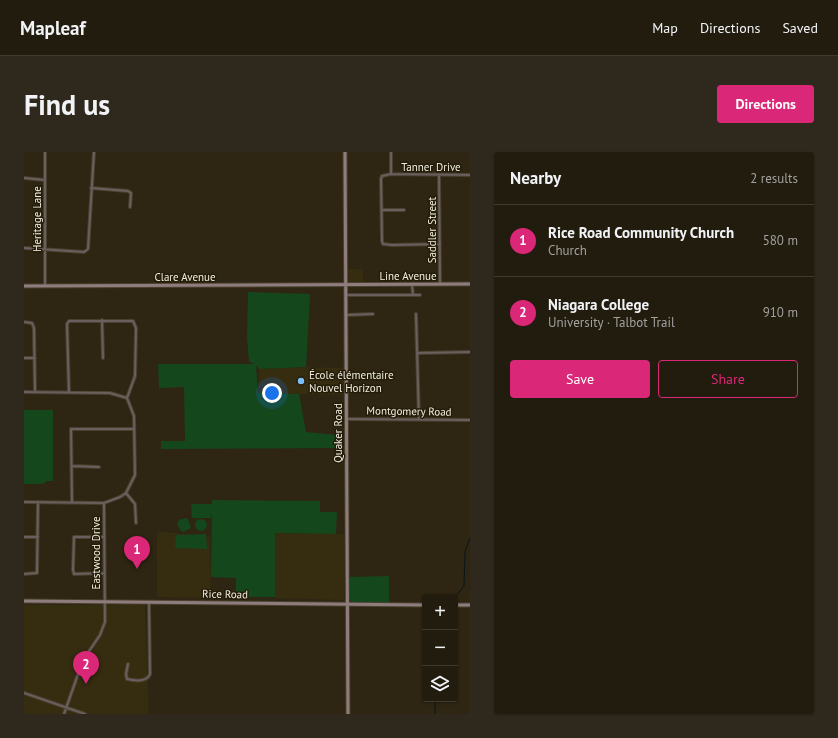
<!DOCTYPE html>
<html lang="en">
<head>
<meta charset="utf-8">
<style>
	:root { --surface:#221c0e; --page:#2e291c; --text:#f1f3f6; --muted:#a2a19e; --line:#3f3a2e; --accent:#db2777 }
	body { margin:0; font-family:"PT Sans",sans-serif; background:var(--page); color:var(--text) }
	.controls { position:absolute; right:12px; bottom:12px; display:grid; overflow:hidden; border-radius:4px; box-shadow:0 1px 3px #0004 }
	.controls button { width:36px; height:36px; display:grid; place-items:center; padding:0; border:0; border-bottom:1px solid var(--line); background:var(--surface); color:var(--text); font:20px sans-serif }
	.you { position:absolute; left:248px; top:241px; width:14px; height:14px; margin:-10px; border:3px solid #fff; border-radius:50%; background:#1a73e8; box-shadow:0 0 0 6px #1a73e833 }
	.badge { display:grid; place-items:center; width:26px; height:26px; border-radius:50%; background:var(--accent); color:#fff; font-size:13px; font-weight:700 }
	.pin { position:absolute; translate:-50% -33px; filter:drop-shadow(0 1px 2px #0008) }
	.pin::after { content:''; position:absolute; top:21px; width:14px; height:12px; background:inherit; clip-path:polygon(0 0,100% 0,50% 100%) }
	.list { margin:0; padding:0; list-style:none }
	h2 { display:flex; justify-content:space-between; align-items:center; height:52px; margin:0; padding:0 16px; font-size:17px }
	h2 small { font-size:13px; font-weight:400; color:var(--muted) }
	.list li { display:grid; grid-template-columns:26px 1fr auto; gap:12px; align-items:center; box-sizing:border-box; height:72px; padding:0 16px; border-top:1px solid var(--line) }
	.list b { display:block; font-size:15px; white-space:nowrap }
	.list p { margin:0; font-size:13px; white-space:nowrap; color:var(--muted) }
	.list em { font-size:13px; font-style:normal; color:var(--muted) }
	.actions { display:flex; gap:8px; padding:12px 16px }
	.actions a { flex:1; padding:9px 0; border:1px solid var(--accent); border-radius:4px; text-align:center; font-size:14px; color:var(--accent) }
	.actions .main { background:var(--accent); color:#fff }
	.icon { flex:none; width:22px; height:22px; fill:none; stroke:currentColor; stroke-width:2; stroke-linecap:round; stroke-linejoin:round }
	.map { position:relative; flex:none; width:446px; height:562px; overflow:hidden; border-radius:4px }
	header { display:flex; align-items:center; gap:24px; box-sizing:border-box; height:56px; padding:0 20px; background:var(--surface); border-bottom:1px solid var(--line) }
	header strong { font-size:19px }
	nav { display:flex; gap:22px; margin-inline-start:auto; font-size:14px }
	.intro { display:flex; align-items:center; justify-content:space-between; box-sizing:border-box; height:96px; padding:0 24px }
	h1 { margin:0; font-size:28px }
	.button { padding:10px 18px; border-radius:4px; background:var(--accent); color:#fff; font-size:14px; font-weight:700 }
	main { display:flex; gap:24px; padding:0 24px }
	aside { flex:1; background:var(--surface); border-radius:4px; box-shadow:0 1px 3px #0004 }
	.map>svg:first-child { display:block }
</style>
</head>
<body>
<header>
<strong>Mapleaf</strong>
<nav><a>Map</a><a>Directions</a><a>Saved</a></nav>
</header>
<div class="intro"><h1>Find us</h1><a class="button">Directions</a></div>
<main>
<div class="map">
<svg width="446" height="562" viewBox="0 0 446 562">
	<rect width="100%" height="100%" fill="#2e2612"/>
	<path fill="#362c10" d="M324 117H339V132H324Z
		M282 215 319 216V243L234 241 235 217Z
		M133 379 186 385 187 446 133 445Z
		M251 381 320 382V448L252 446 251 445Z
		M0 453H121L125 562H0Z"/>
	<path fill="#15471d" d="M224 140 286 142 282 215 235 217 232 213 234 241 275 242 282 280 313 283 314 296 137 297V289H161L160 235 135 236 134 212H230L225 209 223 186Z
		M0 258H29V329H23L19 332H0Z
		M188 348 296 349V360H313L312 382 251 381V445H222L221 447 212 446V426L187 425 188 359 187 366H168L167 352H188Z
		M161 366 164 367 167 376 159 380 156 378 153 371 155 368Z
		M171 373a6 6 0 1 1 12 0a6 6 0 1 1-12 0Z
		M182 382 183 397 151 396 152 383Z
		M365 424V451L328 450 326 448V425Z"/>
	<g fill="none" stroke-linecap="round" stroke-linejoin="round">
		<path stroke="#08151c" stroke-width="1" d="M431 445 440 434 441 399 446 386
			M411 547V562"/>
		<defs>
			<path id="street" d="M367 0V22
				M415 23 416 131
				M0 26 21 28
				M67 36 104 39 107 41 106 55
				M358 58H380
				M416 92 368 93 359 92 358 89 357 27 358 24 367 22 446 23
				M0 96 60 100 64 97 70 0
				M388 133 389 143
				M21 134V0
				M322 143H396
				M392 162 395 268
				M322 163 349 162
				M78 168 79 206
				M0 170 8 171 10 176 11 240
				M394 201 446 200
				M0 206H11
				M0 240 86 241 103 246 110 264 111 323 102 341 96 345 80 351 0 350
				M45 241 43 172 45 169H109L112 176 111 224 103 246
				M323 267 446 268
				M48 314 75 315
				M102 341 111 352 112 371
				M48 351 47 277H110
				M0 385H14
				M79 385H50L49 418 50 422 80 421
				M0 422 13 421 14 350
				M104 512 102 522 103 527C111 529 123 530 126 522L125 451
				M0 541 61 562
				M40 562 59 508 76 483 81 470 80 351"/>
			<path id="secondary" d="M321 0 324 562
				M0 134 446 132
				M0 449 401 453
				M431 453H446"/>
		</defs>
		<use href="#street" stroke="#4a422f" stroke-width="4"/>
		<use href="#secondary" stroke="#4a422f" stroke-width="5"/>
		<use href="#street" stroke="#6a5e5e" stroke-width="2"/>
		<use href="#secondary" stroke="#8f7c7c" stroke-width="3"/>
	</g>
	<circle fill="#7bbef8" stroke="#241d09" stroke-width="1.5" cx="277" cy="229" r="4"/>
	<g text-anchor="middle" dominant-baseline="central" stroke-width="3" stroke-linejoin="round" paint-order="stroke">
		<g font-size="11" fill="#f3eee1" stroke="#241d09">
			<text x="407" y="15">Tanner Drive</text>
			<text transform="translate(13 67) rotate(-90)">Heritage Lane</text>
			<text transform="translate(408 78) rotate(-90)">Saddler Street</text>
			<text x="384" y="124">Line Avenue</text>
			<text x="161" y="125">Clare Avenue</text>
			<text transform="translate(385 259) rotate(1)">Montgomery Road</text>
			<text transform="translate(314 281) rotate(-90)">Quaker Road</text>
			<text transform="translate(72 401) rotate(-90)">Eastwood Drive</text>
			<text transform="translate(201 442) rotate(1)">Rice Road</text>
		</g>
		<g font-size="11" fill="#f3eee1" stroke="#241d09" text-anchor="start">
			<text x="285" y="223">École élémentaire<tspan x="285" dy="13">Nouvel Horizon</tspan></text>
		</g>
	</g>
</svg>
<div class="controls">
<button>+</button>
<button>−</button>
<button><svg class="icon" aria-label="layers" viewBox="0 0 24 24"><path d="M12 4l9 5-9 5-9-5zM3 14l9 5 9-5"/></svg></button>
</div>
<div class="you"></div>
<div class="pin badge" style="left:113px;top:417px">1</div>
<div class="pin badge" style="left:62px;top:532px">2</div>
</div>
<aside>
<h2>Nearby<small>2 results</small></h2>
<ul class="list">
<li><span class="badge">1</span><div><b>Rice Road Community Church</b><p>Church</p></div><em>580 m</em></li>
<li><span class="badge">2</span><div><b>Niagara College</b><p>University · Talbot Trail</p></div><em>910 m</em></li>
</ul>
<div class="actions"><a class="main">Save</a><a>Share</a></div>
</aside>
</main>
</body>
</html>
